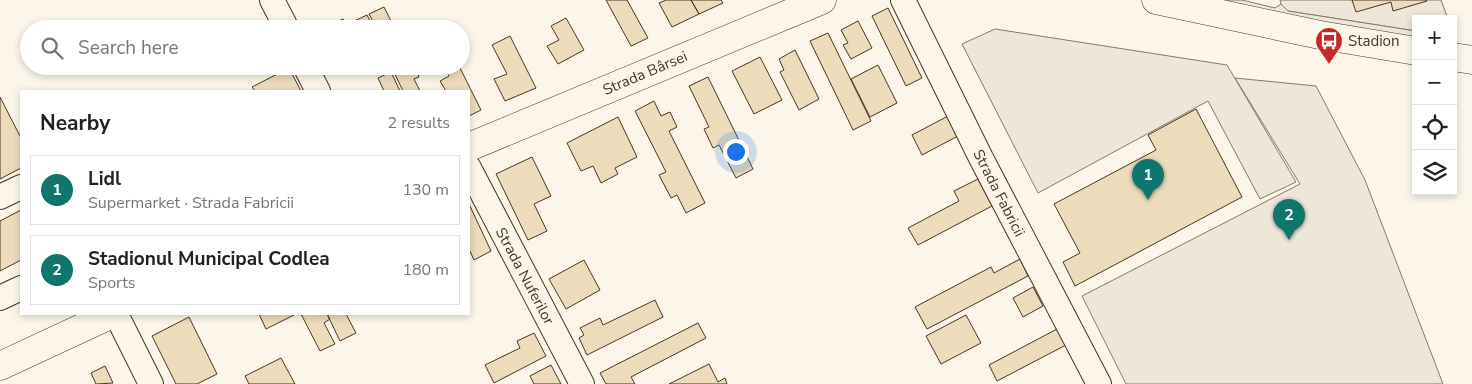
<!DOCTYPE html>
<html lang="en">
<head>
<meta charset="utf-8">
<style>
	:root { --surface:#fff; --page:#f6f6f6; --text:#222; --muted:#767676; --line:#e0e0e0; --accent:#0f766e }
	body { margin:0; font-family:"Nunito Sans",sans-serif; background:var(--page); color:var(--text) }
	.controls { position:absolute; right:15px; top:15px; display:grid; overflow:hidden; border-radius:0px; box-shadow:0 2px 8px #0003 }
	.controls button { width:45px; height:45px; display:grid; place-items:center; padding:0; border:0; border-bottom:1px solid var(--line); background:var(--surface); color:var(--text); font:25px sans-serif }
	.you { position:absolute; left:735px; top:151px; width:18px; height:18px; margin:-12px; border:4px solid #fff; border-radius:50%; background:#1a73e8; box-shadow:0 0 0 8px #1a73e833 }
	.badge { display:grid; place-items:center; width:32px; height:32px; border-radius:50%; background:var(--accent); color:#fff; font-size:16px; font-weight:700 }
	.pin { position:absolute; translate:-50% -41px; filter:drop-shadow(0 1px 2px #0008) }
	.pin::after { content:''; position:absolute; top:26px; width:18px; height:15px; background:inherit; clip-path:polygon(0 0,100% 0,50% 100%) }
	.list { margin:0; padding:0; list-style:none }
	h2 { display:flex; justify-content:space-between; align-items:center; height:65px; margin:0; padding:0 20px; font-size:21px }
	h2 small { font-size:16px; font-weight:400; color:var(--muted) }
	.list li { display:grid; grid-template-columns:32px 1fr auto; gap:15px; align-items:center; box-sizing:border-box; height:70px; margin:0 10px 10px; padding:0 10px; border:1px solid var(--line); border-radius:0px }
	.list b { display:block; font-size:19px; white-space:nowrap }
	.list p { margin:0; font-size:16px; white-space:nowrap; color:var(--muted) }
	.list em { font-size:16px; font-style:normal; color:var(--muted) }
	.icon { flex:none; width:28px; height:28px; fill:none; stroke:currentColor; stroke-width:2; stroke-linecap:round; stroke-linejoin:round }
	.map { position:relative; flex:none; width:1472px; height:384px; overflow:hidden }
	.search { position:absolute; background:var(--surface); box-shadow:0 2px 8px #0003; left:20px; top:20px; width:450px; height:55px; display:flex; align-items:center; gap:12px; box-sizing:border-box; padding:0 18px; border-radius:28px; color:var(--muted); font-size:19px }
	.panel { position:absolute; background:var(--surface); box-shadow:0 2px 8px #0003; left:20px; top:90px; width:450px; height:225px; border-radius:0px }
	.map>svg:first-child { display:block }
</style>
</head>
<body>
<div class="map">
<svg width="1472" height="384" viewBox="0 0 1472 384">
	<rect width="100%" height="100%" fill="#fbf6e9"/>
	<path fill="#ede6d9" stroke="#887966" d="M1280 0H1441L1448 19H1416V31L1288 11 1281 4Z
		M1235 78 1316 86 1365 180 1443 384H1126L1082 296 1300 184Z"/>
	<path fill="#ede7d9" stroke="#887966" d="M1228 0H1242L1275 8 1281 4 1288 11 1416 31V41L1231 6Z
		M995 29 1227 65 1296 182 1260 199 1208 101 1038 193 962 44Z"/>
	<path fill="#ecdcbc" stroke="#4a3520" d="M606 0H627L648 38 631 46Z
		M666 0H691L699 14 672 27 659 3Z
		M691 0H721L723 3 699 14Z
		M1352 0H1426L1427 1 1393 11 1391 2 1356 12Z
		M384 7 395 29H377L369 14Z
		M888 8 922 78 906 86 872 16Z
		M367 15 374 29H321L343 19 346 25Z
		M566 18 584 50 558 64 547 46 559 40 551 26Z
		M858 21 872 48 851 59 843 45 848 43 841 30Z
		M828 33 871 121 853 130 810 41Z
		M510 36 536 88 505 101 494 79 507 74 492 45Z
		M795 50 819 99 799 110 780 72 784 70 779 59Z
		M760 57 782 100 754 114 732 71Z
		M878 65 897 103 870 117 851 79Z
		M391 66H414L419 77 414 79 420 91H403Z
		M444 66H459L481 110 469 116V91H446L440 81 449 76Z
		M289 68 301 91H255L252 87Z
		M391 72 400 91H384L378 78Z
		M708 77 753 169 736 178 719 145 713 148 704 129 709 127 689 86Z
		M0 97 21 138V168L0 179Z
		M654 101 661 116 670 112 677 127 669 131 705 203 686 213 677 195 671 198 659 175 666 172 635 111Z
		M1196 109 1242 197 1075 286 1063 262 1080 253 1054 204 1156 150 1148 135Z
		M948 116 958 136 922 155 912 135Z
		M618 117 637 157 615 168 618 174 601 183 593 166 581 171 567 143Z
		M532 157 551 196 534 204 547 231 528 240 496 174Z
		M978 179 992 206 918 245 908 228 959 201 954 191Z
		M469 204 491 251 474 260 470 251 469 252Z
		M21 210V260L0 271V221Z
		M1020 259 1028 276 927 329 915 307 991 267 994 273Z
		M584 260 600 290 566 309 549 279Z
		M1033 287 1043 306 1023 317 1013 298Z
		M655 300 663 317 587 355 579 338 584 335 580 328 600 318 603 325Z
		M259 314H293L294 315 266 329Z
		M301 314H327L330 319 324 323 335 344 320 351Z
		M327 314H346L356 333 340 341Z
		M966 315 981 343 941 364 926 336Z
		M189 317 217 374 197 384H176L152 336Z
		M698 323 706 338 631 377 635 384H606L600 373Z
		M1057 329 1066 345 997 381 989 365Z
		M534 333 546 356 494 383 485 365 520 348 517 341Z
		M281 358 295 384H249L245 376Z
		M709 364 718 382 725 378 727 384H669Z
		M551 365 561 384H534L530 376Z
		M105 366 113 383 96 384 91 373Z"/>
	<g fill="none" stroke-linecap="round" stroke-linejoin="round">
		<defs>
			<path id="minor" d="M272 0 287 29
				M903 0 981 158 1099 384
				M305 66 318 91
				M469 168 582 384
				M0 197 21 187
				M0 298 21 288
				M116 314 151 384"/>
			<path id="highway" d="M1156 0 1320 35 1416 51
				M1453 57 1472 60
				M469 147 822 0
				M0 366 112 314"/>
		</defs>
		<use href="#minor" stroke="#4a3520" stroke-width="26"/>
		<use href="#highway" stroke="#4a3520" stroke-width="29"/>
		<use href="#minor" stroke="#fbf6e9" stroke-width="24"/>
		<use href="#highway" stroke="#fbf6e9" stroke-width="28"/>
	</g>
	<defs>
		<symbol id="bus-pin" viewBox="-11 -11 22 30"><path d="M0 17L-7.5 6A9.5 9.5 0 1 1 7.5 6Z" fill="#c62828" stroke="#fbf6e9"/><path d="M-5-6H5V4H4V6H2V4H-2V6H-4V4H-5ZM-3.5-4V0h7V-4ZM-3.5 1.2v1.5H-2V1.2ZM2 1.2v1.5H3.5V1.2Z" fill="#fff"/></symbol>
	</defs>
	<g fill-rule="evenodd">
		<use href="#bus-pin" x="1313" y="25" width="32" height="43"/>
	</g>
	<g text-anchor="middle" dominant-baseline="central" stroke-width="4" stroke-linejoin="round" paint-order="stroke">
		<g font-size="15" fill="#4a3520" stroke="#fbf6e9" text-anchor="start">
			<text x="1348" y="41">Stadion</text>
		</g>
		<g font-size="15" fill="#4a3520" stroke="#fbf6e9">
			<text transform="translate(645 73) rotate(-23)">Strada Bârsei</text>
			<text transform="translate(999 193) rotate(63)">Strada Fabricii</text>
			<text transform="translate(525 276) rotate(62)">Strada Nuferilor</text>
		</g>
	</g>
</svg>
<div class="controls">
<button>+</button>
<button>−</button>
<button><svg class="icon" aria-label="locate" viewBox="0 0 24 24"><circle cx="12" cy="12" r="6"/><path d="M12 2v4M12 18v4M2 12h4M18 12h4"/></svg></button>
<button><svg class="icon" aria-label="layers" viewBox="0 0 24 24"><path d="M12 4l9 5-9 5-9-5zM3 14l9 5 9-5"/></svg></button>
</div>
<div class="you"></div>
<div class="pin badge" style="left:1148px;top:200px">1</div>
<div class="pin badge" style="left:1289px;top:240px">2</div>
<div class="search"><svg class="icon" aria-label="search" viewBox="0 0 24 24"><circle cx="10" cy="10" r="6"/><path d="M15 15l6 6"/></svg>Search here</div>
<section class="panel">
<h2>Nearby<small>2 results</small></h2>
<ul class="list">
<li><span class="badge">1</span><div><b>Lidl</b><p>Supermarket · Strada Fabricii</p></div><em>130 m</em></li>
<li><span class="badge">2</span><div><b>Stadionul Municipal Codlea</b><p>Sports</p></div><em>180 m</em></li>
</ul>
</section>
</div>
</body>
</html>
